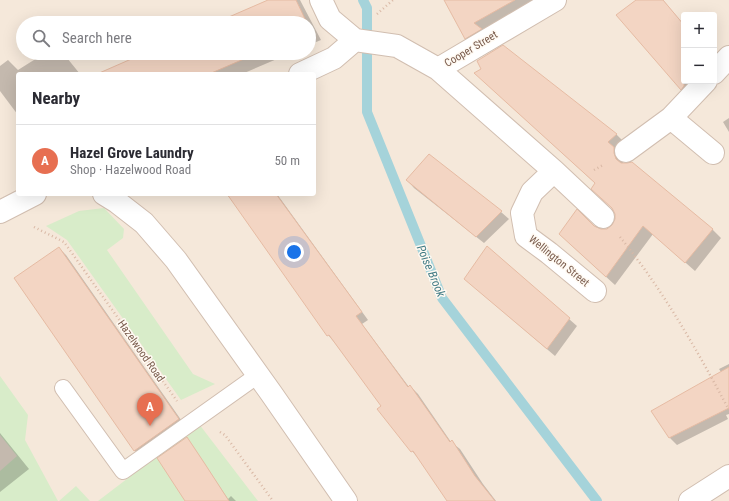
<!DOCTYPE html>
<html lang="en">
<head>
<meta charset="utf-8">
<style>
	:root { --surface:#fff; --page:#f2f2f3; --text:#2b2b33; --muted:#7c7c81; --line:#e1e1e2; --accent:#e76f51 }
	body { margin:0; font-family:"Roboto Condensed",sans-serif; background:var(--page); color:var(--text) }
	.controls { position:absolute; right:12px; top:12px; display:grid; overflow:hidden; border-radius:4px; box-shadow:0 4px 16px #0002 }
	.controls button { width:36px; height:36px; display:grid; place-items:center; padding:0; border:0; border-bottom:1px solid var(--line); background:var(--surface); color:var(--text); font:20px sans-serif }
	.you { position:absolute; left:294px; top:252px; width:14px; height:14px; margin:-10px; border:3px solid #fff; border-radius:50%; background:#1a73e8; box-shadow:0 0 0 6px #1a73e833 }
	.badge { display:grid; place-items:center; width:26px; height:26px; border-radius:50%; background:var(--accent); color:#fff; font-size:13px; font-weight:700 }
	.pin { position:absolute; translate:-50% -33px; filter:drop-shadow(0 1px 2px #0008) }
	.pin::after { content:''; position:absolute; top:21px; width:14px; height:12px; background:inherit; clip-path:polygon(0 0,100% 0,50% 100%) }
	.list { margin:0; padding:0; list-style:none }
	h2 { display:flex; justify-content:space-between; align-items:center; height:52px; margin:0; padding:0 16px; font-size:17px }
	h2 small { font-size:13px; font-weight:400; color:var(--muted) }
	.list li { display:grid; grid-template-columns:26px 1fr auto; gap:12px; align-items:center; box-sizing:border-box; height:72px; padding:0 16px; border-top:1px solid var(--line) }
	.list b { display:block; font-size:15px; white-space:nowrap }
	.list p { margin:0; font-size:13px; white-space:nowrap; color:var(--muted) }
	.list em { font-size:13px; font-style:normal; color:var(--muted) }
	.icon { flex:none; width:22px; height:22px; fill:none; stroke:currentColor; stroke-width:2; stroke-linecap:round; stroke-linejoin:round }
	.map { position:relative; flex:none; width:729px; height:501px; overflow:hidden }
	.search { position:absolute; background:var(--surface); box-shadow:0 4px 16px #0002; left:16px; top:16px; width:300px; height:44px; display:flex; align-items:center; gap:10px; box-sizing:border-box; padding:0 14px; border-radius:22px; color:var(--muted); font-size:15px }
	.panel { position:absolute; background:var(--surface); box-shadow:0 4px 16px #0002; left:16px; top:72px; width:300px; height:124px; border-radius:4px }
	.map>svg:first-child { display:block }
</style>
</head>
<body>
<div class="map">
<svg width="729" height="501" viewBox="0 0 729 501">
	<rect width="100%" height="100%" fill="#fdf6ec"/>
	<path fill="#f5e8da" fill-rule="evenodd" d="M0 0H729V501H0ZM684 15H714V81H684ZM23 23H309V53H23ZM18 74H314V194H18Z"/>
	<path fill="#d8ecc9" d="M104 208 124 229 123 238 107 250 193 374 215 384 181 400 67 240 46 226 79 211Z
		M0 376 28 415 25 440 58 501H0V471L17 456 0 435Z
		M199 424 258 501H98Z
		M76 486 90 501H59Z"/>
	<path fill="#0003" d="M271 0H300L321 40 309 45V23H218Z
		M445 0H543L476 48 466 38Z
		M638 0H663L684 25V81H695L683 90 676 83Z
		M45 53H63L80 74H18V115L0 91V66L8 60 18 70Z
		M148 53H291L242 74H118Z
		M485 82 616 134 625 143 623 164 712 229 721 238 695 271 653 234 615 285 569 243 600 230H607L613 226 616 220V213L596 184Z
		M729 118V132L723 122Z
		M429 156 501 212 509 219 484 243 414 188 407 180Z
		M226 194H277L368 320 362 324 409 387 410 386 418 394 451 442 460 449 483 484 496 501H449L419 459 412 451 383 407 335 343 328 335 238 207Z
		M59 248 66 255 186 427 143 458 135 451 15 278Z
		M488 248 577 326 555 356 465 279Z
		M729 364V414L726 415 728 419 677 445 670 438 653 412 721 372 719 369Z
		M0 433 29 469 0 492Z
		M187 438 228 499 231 496 236 501H187Z"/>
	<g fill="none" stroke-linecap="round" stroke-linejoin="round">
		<path stroke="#a5d3da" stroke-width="10" d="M363 0 367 8V112L442 298 597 501"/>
	</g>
	<path fill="#f3d5c3" stroke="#e6bba3" d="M268 0H296L307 23H215Z
		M444 0H515L474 23 482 29 465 39Z
		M636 0H663L684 25V86L681 90 616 15Z
		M503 45 617 134 608 142 614 147V153L616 159 621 163H627L632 162 713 229 685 263 643 226 606 277 559 234 577 209 594 226 601 229H607L612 225 615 219V214L612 208 591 189 595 183 474 73 481 69 477 61Z
		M145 53H258L209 74H97Z
		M429 154 502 211 476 237 406 180Z
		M227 194H276L362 312 356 316 408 387 410 385 450 442 452 440 475 476 495 501H447L413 451 411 452 377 409 381 406 329 335 327 336Z
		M487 246 570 318 547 349 464 279Z
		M59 247 179 419 134 451 14 278Z
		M729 367V408L669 438 651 411Z
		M187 437 205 464 229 501H185L157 458Z"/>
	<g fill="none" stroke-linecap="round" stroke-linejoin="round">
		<defs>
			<path id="service" d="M63 388 123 471 258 375"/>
			<path id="minor" d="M321 0 330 19 355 40
				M438 69 555 0
				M714 73 729 57
				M300 74 334 58 355 40 397 46 438 69 554 171 603 217
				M706 81 671 118 713 153
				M626 151 671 118
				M554 171 532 192 522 213 526 236 549 253 595 291
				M104 194 117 202 144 223 176 260 271 393 346 501
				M0 212 35 194
				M690 501 729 476"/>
		</defs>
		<use href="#service" stroke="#d1beb0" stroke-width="18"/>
		<use href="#minor" stroke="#d1beb0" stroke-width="24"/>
		<path stroke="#d9b8a5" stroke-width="2.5" stroke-dasharray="1 3" stroke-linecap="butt" d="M377 14 393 0
			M594 170 603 165
			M34 227 64 242 177 401
			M620 237C663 290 697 350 729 410
			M220 432 225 435 273 501"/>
		<use href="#service" stroke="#fff" stroke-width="16"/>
		<use href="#minor" stroke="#fff" stroke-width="22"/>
	</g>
	<g text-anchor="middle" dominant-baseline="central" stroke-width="3" stroke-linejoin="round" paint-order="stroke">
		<g font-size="11" fill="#7a5c4d" stroke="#fffaf3">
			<text transform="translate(471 49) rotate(-31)">Cooper Street</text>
			<text transform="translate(559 261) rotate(39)">Wellington Street</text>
			<text transform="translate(141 351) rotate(55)">Hazelwood Road</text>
		</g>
		<g font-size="12" font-style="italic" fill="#437c86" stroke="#fffaf3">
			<text transform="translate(431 271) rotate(67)">Poise Brook</text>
		</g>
	</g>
</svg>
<div class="controls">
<button>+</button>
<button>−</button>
</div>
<div class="you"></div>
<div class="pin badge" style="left:150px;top:426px">A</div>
<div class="search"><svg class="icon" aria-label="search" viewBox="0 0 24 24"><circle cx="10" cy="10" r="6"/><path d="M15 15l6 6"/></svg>Search here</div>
<section class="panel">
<h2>Nearby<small></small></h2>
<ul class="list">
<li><span class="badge">A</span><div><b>Hazel Grove Laundry</b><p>Shop · Hazelwood Road</p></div><em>50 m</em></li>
</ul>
</section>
</div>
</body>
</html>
